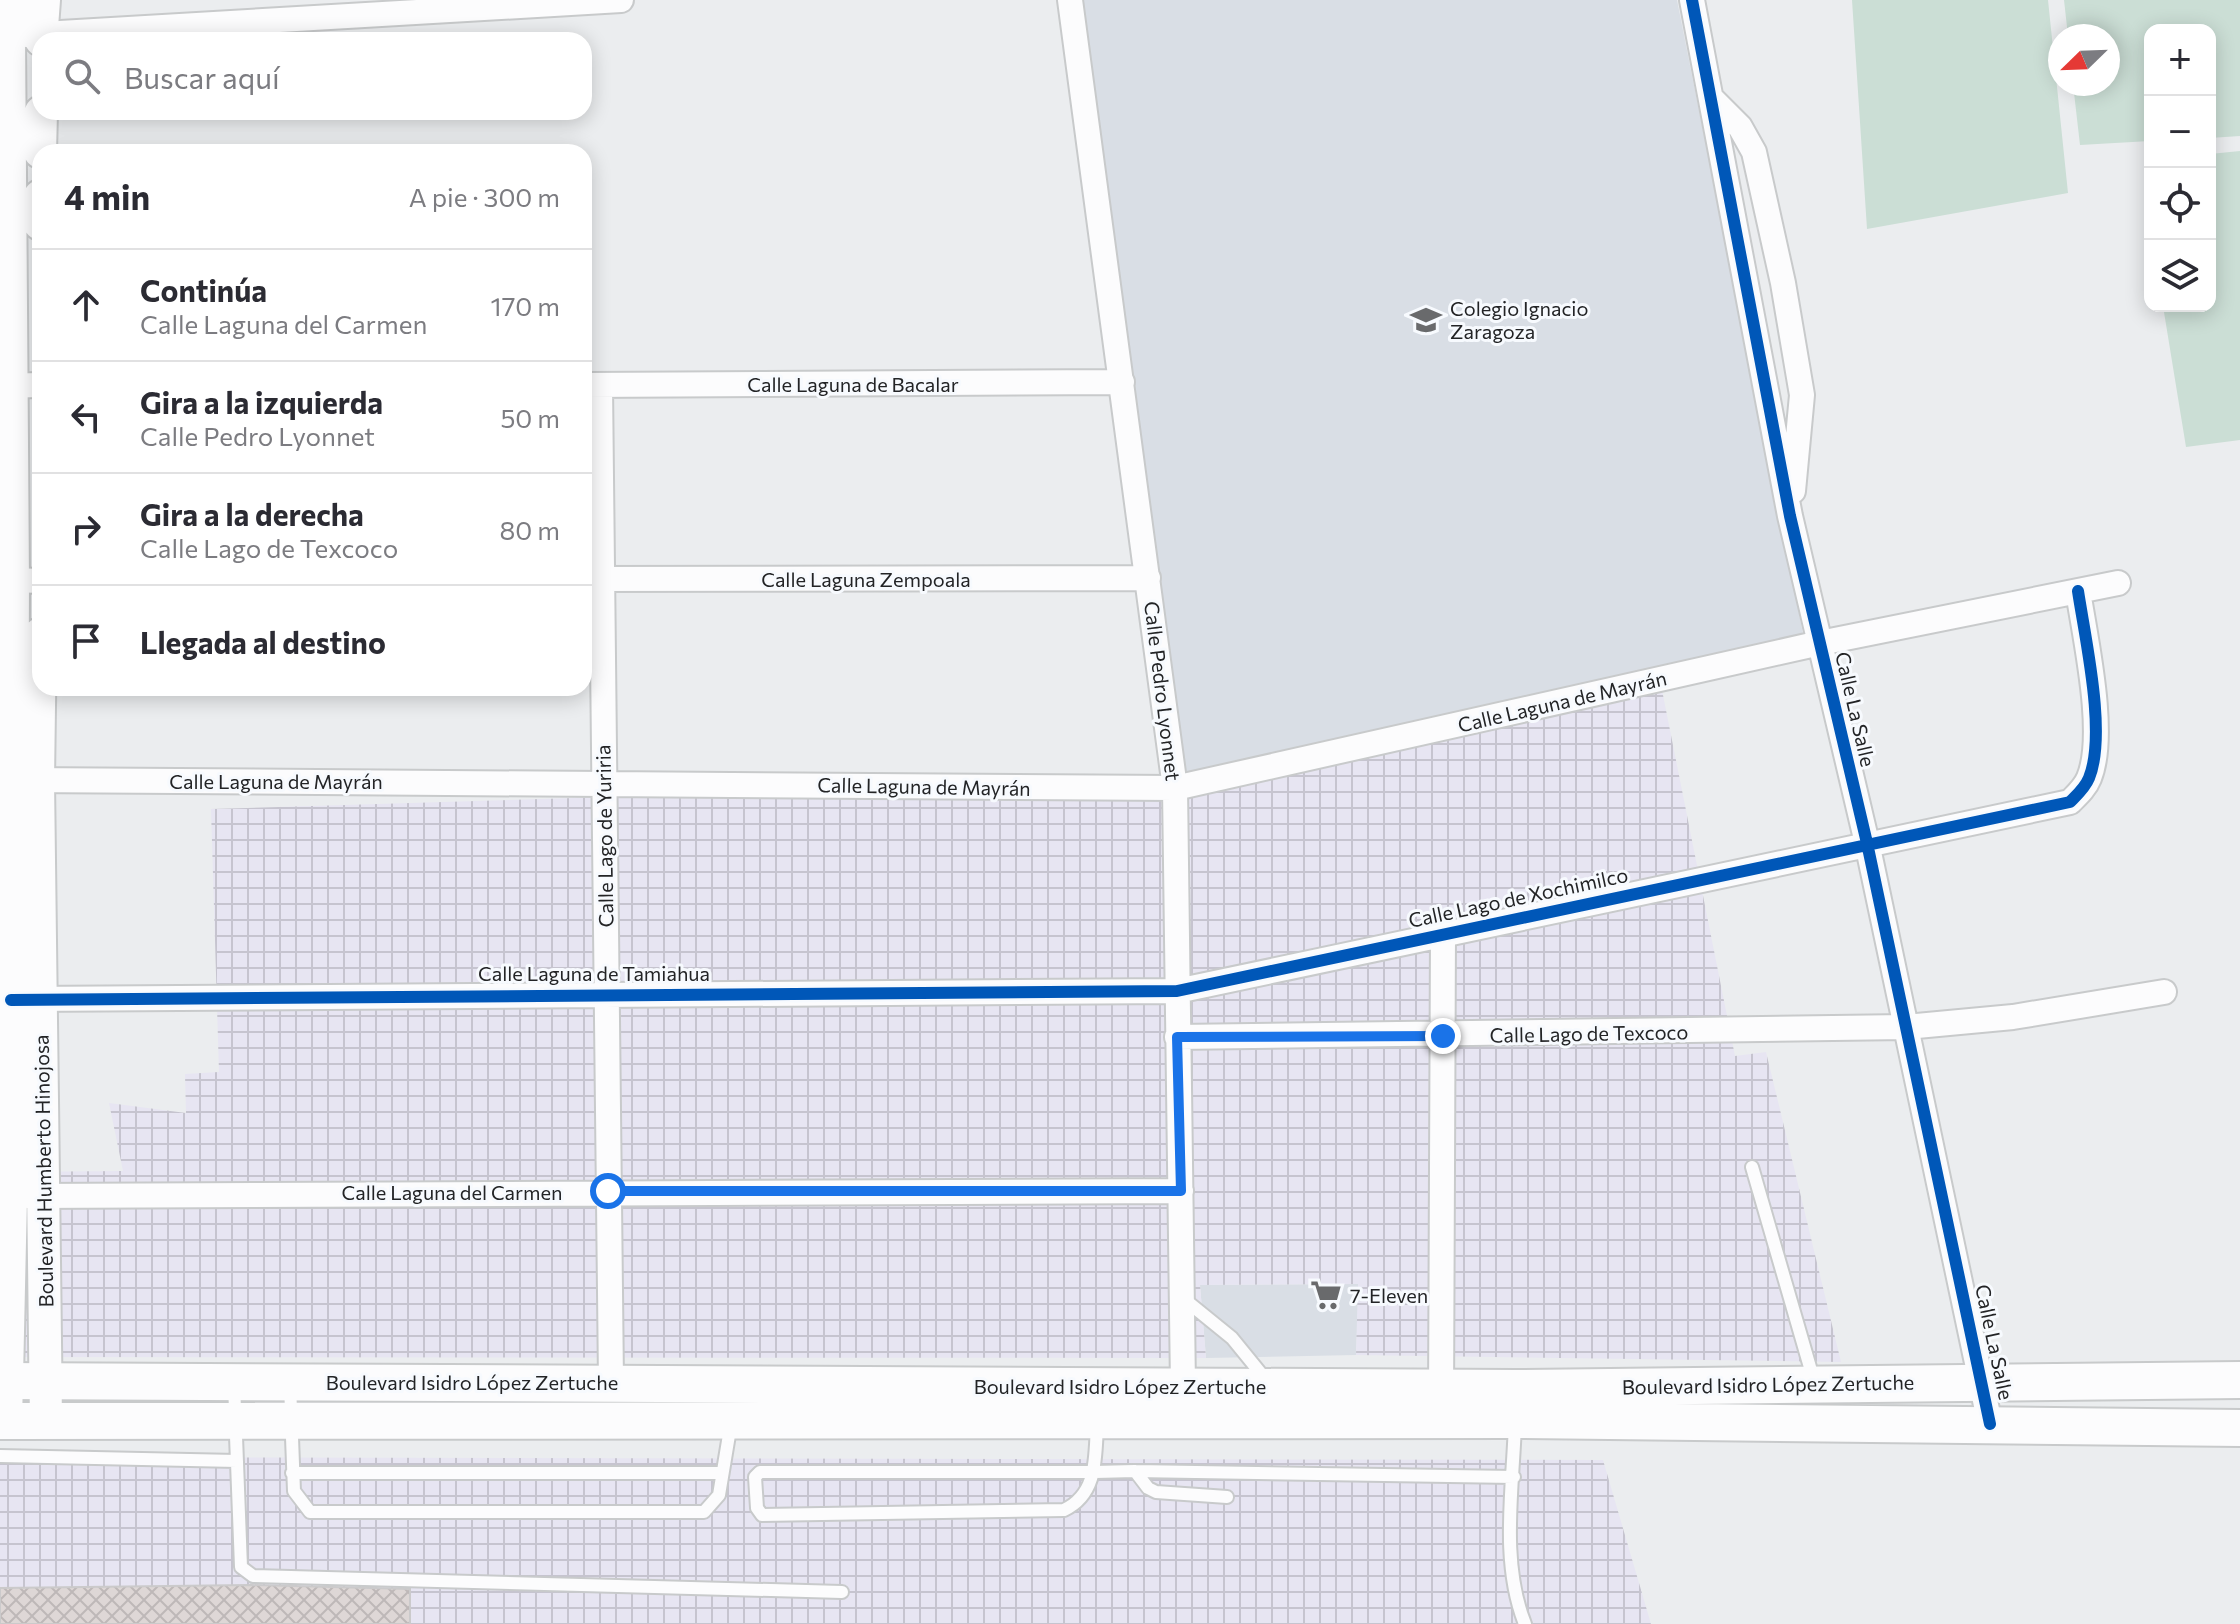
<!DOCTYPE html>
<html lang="es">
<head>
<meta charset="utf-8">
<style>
	:root { --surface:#fff; --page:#f2f2f3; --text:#2b2b33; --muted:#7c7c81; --line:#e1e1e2 }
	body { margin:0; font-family:Commissioner,sans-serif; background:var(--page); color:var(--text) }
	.controls { position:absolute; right:24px; top:24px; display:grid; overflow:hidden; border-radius:16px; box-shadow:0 4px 20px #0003 }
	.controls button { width:72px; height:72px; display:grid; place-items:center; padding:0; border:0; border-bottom:2px solid var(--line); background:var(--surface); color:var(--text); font:40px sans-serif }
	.compass { position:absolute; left:2048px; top:24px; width:72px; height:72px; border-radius:50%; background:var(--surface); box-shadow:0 4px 20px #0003; rotate:247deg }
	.stop { position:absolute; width:24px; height:24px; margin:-18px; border:6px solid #1a73e8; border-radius:50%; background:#fff }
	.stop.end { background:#1a73e8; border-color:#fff; box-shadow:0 2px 8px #0008 }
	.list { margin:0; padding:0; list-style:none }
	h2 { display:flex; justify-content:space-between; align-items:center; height:104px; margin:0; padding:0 32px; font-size:34px }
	h2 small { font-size:26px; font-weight:400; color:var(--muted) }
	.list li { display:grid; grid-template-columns:52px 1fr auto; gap:24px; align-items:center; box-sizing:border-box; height:112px; padding:0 32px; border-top:2px solid var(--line) }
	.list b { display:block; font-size:30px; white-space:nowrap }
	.list p { margin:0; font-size:26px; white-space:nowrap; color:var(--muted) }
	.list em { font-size:26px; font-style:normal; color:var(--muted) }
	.icon { flex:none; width:44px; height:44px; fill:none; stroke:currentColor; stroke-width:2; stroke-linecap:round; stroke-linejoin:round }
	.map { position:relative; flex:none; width:2240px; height:1624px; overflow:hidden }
	.search { position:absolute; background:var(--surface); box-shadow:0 4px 20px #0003; left:32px; top:32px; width:560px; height:88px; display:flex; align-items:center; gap:20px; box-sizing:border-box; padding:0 28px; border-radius:24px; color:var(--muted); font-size:30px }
	.panel { position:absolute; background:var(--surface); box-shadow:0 4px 20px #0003; left:32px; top:144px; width:560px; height:552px; border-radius:24px }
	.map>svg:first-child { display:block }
</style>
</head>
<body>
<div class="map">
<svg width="2240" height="1624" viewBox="0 0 2240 1624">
	<defs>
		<pattern id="industrial-grid" width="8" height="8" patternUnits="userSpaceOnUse" patternTransform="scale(2)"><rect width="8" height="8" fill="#e7e5f2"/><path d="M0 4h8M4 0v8" fill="none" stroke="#c6c4cf"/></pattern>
		<pattern id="building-cross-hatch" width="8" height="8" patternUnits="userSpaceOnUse" patternTransform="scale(2)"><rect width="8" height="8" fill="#ded7d6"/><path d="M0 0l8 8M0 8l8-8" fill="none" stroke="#beb8b8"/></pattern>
	</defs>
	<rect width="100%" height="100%" fill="#ebedef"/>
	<path fill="#d9dee5" d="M1069 0H1677L1804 639 1175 788Z
		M1359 1284 1356 1355 1206 1358 1200 1285Z"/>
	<path fill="url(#industrial-grid)" d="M1660 680 1735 1056 1766 1052 1841 1362 1356 1355 1358 1284 1200 1285 1206 1358 0 1357V1172L123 1171 109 1103 186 1113 185 1074 219 1072 211 809 1172 780Z
		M0 1457 1603 1460 1651 1624H0Z"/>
	<path fill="#cbded5" d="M1852 0H2048L2068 193 1867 229Z
		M2064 0H2240V136L2210 138V30H2150V141L2080 145 2073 84H2108V36H2068Z
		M2240 151V440L2186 447 2163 306H2210V154Z"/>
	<path fill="url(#building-cross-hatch)" stroke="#cbcacb" stroke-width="2" d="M251 1585 410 1589V1624H0V1588Z"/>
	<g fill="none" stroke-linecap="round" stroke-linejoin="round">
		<defs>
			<path id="service" d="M1752 1167 1814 1381
				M1184 1299 1232 1338 1267 1381
				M234 1384 241 1567 253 1576 842 1592
				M290 1384 294 1491 310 1512H704L719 1495 731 1423
				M1515 1423C1513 1488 1500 1562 1525 1624
				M1097 1425C1095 1457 1098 1494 1064 1510L762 1515 757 1508 755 1477 760 1472H1095L1135 1471 1514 1477
				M0 1456 237 1461
				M1135 1471 1148 1488 1156 1492 1227 1497
				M292 1473H722"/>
			<path id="minor" d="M1070 0 1175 788 1183 1387
				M1692 0 1790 516 1867 843 1990 1424
				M26 35 621 0
				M1711 98 1740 127 1754 152 1783 283 1802 395 1793 491
				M586 385 1122 382
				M0 386 40 385
				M600 386 611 1382
				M584 579 1148 578
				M13 580 40 581
				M22 780 1175 788 1820 643 2118 583
				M26 999 1177 991 2070 802C2077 795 2085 788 2089 778 2107 734 2085 638 2078 591
				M1177 1037 1906 1027 2013 1017 2164 992
				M28 1196 1181 1191
				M1441 1403 1443 934"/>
			<path id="tertiary" d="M41 40 44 0
				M40 152 41 112
				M40 196V224
				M40 634 38 780 46 1421
				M6 1422 11 1196 13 580 9 36 13 0"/>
			<path id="secondary" d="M0 1381 1515 1388 2240 1380
				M0 1421 1515 1420 2240 1428"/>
		</defs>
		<use href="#service" stroke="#c8cacb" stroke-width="16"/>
		<use href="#minor" stroke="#c8cacb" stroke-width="28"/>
		<use href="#tertiary" stroke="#c8cacb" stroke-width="36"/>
		<use href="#secondary" stroke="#c8cacb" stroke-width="40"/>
		<use href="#service" stroke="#fcfcfd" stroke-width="12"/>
		<use href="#minor" stroke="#fcfcfd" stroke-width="24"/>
		<use href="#tertiary" stroke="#fcfcfd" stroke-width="32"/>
		<use href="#secondary" stroke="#fcfcfd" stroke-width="36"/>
		<defs>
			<path id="cycleway" d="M1692 0 1790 516 1867 843 1990 1424
				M11 1000 1177 991 2070 802C2077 795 2085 788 2089 778 2107 734 2085 638 2078 591"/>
		</defs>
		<use href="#cycleway" stroke="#f7fafe" stroke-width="17"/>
		<use href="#cycleway" stroke="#0057b8" stroke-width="12"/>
	</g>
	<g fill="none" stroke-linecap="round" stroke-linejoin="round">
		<path stroke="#1a73e8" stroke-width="10" d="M608 1191H1181L1177 1037 1443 1036"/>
	</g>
	<defs>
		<symbol id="school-bare" viewBox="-9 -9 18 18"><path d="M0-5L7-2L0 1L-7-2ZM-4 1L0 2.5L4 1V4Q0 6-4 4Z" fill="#696a6c" stroke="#f7fafe" stroke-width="2.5" paint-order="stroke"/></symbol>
		<symbol id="supermarket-bare" viewBox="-9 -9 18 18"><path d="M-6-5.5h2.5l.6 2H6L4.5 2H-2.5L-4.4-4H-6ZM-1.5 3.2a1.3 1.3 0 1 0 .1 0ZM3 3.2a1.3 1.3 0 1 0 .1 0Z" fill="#696a6c" stroke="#f7fafe" stroke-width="2.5" paint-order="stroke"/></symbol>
	</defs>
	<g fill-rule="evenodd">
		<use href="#school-bare" x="1404" y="298" width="44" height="44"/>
		<use href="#supermarket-bare" x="1304" y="1273" width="44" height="44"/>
	</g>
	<g text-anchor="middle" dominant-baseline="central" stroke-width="6" stroke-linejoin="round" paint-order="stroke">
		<g font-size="20" fill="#232426" stroke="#f7fafe" text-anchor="start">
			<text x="1450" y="308">Colegio Ignacio<tspan x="1450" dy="23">Zaragoza</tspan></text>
			<text x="1350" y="1295">7-Eleven</text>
		</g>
		<g font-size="20" fill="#232426" stroke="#f7fafe">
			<text x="853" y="384">Calle Laguna de Bacalar</text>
			<text x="866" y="579">Calle Laguna Zempoala</text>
			<text transform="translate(1163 691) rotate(83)">Calle Pedro Lyonnet</text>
			<text transform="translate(1562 701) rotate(-13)">Calle Laguna de Mayrán</text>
			<text transform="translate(1856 709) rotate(77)">Calle La Salle</text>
			<text x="276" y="781">Calle Laguna de Mayrán</text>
			<text transform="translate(924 786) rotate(1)">Calle Laguna de Mayrán</text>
			<text transform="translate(604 836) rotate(-91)">Calle Lago de Yuriria</text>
			<text transform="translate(1518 897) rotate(-12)">Calle Lago de Xochimilco</text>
			<text x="594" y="973">Calle Laguna de Tamiahua</text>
			<text transform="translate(1589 1033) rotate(-1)">Calle Lago de Texcoco</text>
			<text transform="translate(43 1171) rotate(-91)">Boulevard Humberto Hinojosa</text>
			<text x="452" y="1192">Calle Laguna del Carmen</text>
			<text transform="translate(1995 1342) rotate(78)">Calle La Salle</text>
			<text x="472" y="1382">Boulevard Isidro López Zertuche</text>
			<text transform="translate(1768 1384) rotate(-1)">Boulevard Isidro López Zertuche</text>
			<text x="1120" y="1386">Boulevard Isidro López Zertuche</text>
		</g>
	</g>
</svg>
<div class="controls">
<button>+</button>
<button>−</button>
<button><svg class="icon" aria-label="locate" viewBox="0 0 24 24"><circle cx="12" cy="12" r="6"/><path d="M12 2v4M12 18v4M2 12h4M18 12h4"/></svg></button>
<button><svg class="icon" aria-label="layers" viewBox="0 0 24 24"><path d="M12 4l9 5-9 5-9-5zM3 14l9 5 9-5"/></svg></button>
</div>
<svg class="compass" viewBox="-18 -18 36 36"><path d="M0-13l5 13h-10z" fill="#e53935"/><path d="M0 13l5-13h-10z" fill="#7c7c81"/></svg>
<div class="stop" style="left:608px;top:1191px"></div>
<div class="stop end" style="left:1443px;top:1036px"></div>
<div class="search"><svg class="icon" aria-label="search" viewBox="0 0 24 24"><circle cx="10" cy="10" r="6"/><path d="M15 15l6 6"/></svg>Buscar aquí</div>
<section class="panel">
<h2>4 min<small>A pie · 300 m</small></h2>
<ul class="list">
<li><svg class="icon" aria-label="ahead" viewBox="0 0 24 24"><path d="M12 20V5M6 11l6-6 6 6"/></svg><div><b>Continúa</b><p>Calle Laguna del Carmen</p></div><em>170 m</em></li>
<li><svg class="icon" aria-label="left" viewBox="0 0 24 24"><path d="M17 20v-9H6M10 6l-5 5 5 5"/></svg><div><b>Gira a la izquierda</b><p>Calle Pedro Lyonnet</p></div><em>50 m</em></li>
<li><svg class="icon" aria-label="right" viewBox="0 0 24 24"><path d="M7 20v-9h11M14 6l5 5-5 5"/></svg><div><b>Gira a la derecha</b><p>Calle Lago de Texcoco</p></div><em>80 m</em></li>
<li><svg class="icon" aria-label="arrive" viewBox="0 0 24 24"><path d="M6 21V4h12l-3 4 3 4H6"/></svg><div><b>Llegada al destino</b></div></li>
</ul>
</section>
</div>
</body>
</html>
